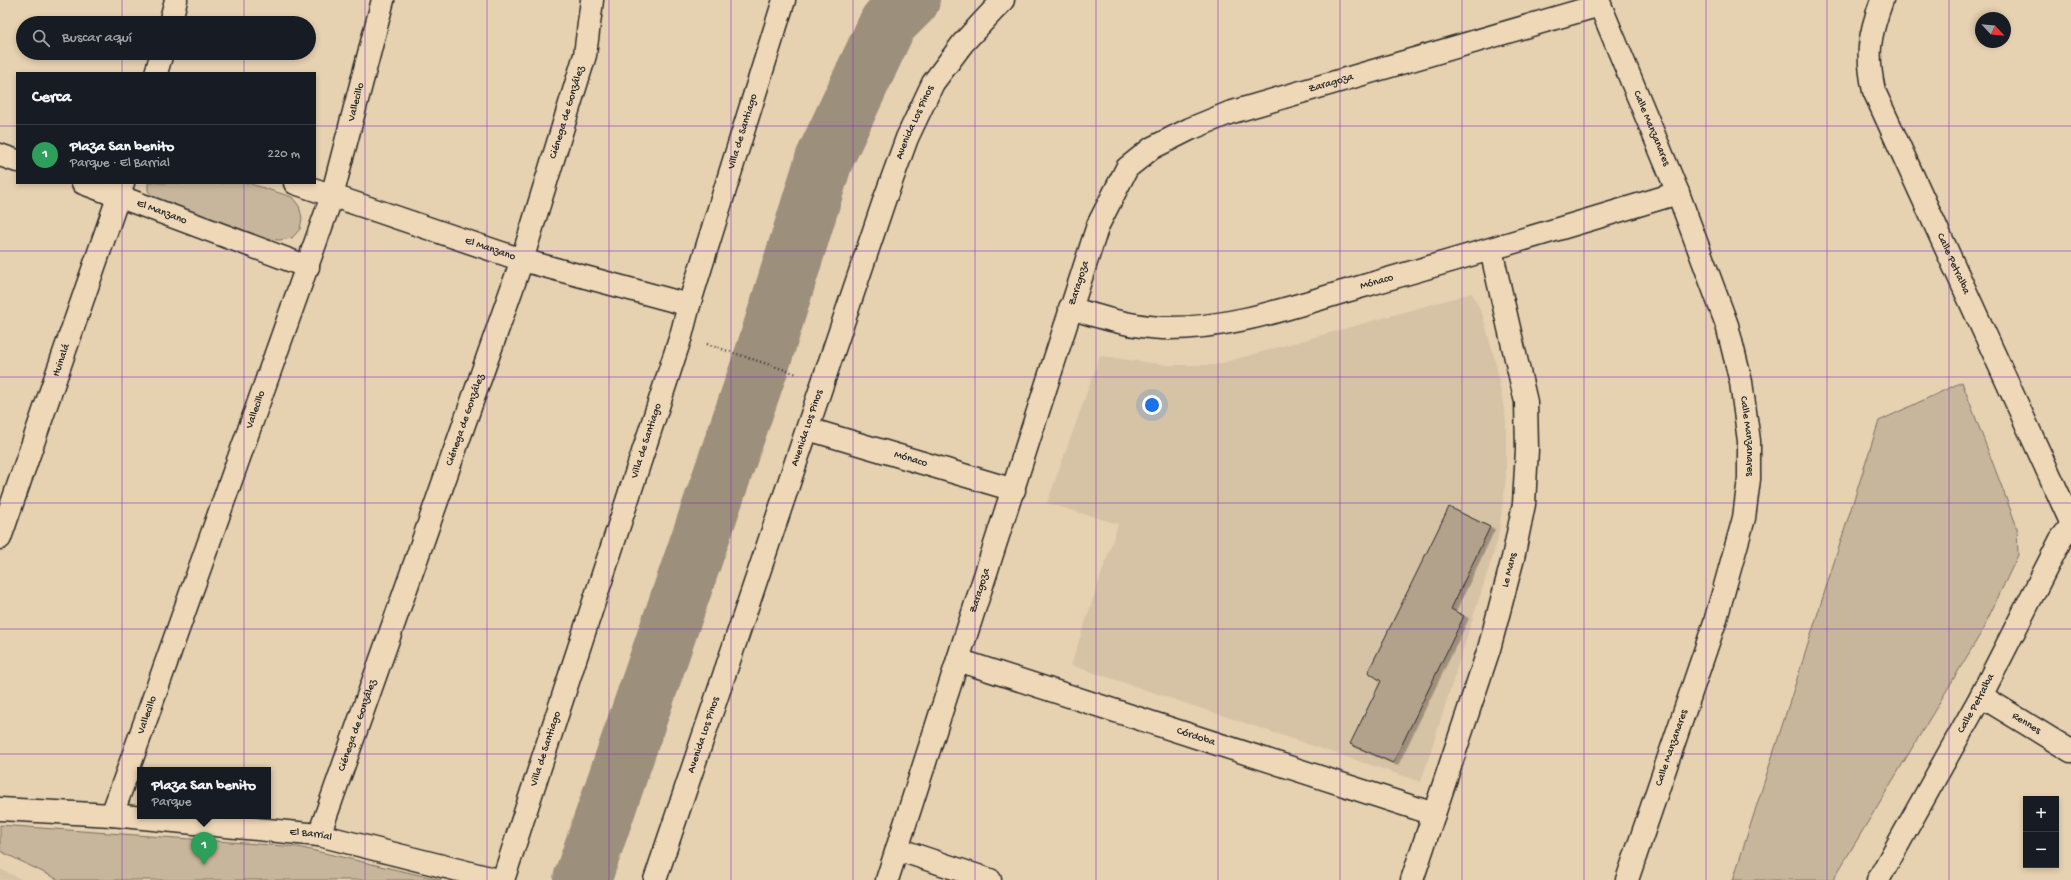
<!DOCTYPE html>
<html lang="es">
<head>
<meta charset="utf-8">
<style>
	:root { --surface:#171b24; --page:#242831; --text:#f1f3f6; --muted:#9ea1a6; --line:#363941; --accent:#db2777 }
	body { margin:0; font-family:"Gochi Hand",sans-serif; background:var(--page); color:var(--text) }
	.controls { position:absolute; right:12px; bottom:12px; display:grid; overflow:hidden; border-radius:0px; box-shadow:0 2px 6px #0003 }
	.controls button { width:36px; height:36px; display:grid; place-items:center; padding:0; border:0; border-bottom:1px solid var(--line); background:var(--surface); color:var(--text); font:20px sans-serif }
	.compass { position:absolute; left:1975px; top:12px; width:36px; height:36px; border-radius:50%; background:var(--surface); box-shadow:0 2px 6px #0003; rotate:116deg }
	.you { position:absolute; left:1152px; top:405px; width:14px; height:14px; margin:-10px; border:3px solid #fff; border-radius:50%; background:#1a73e8; box-shadow:0 0 0 6px #1a73e833 }
	.badge { display:grid; place-items:center; width:26px; height:26px; border-radius:50%; background:var(--accent); color:#fff; font-size:13px; font-weight:700 }
	.pin { position:absolute; translate:-50% -33px; filter:drop-shadow(0 1px 2px #0008) }
	.pin::after { content:''; position:absolute; top:21px; width:14px; height:12px; background:inherit; clip-path:polygon(0 0,100% 0,50% 100%) }
	.popup { position:absolute; left:137px; top:767px; width:134px; height:52px; box-sizing:border-box; display:grid; place-content:center; border-radius:0px; background:var(--surface); filter:drop-shadow(0 1px 3px #0005); font-size:13px; white-space:nowrap; color:var(--muted) }
	.popup b { font-size:15px; color:var(--text) }
	.popup::after { content:''; position:absolute; left:50%; top:100%; margin-left:-8px; border:8px solid transparent; border-top-color:var(--surface) }
	.list { margin:0; padding:0; list-style:none }
	h2 { display:flex; justify-content:space-between; align-items:center; height:52px; margin:0; padding:0 16px; font-size:17px }
	h2 small { font-size:13px; font-weight:400; color:var(--muted) }
	.list li { display:grid; grid-template-columns:26px 1fr auto; gap:12px; align-items:center; box-sizing:border-box; height:60px; padding:0 16px; border-top:1px solid var(--line) }
	.list b { display:block; font-size:15px; white-space:nowrap }
	.list p { margin:0; font-size:13px; white-space:nowrap; color:var(--muted) }
	.list em { font-size:13px; font-style:normal; color:var(--muted) }
	.icon { flex:none; width:22px; height:22px; fill:none; stroke:currentColor; stroke-width:2; stroke-linecap:round; stroke-linejoin:round }
	.map { position:relative; flex:none; width:2071px; height:880px; overflow:hidden }
	.search { position:absolute; background:var(--surface); box-shadow:0 2px 6px #0003; left:16px; top:16px; width:300px; height:44px; display:flex; align-items:center; gap:10px; box-sizing:border-box; padding:0 14px; border-radius:22px; color:var(--muted); font-size:15px }
	.panel { position:absolute; background:var(--surface); box-shadow:0 2px 6px #0003; left:16px; top:72px; width:300px; height:112px; border-radius:0px }
	.map>svg:first-child { display:block }
</style>
</head>
<body>
<div class="map">
<svg width="2071" height="880" viewBox="0 0 2071 880">
	<defs>
		<filter id="shadow"><feDropShadow dx="4.5" dy="2.5" stdDeviation="0" flood-color="#0004"/></filter>
	</defs>
	<rect width="100%" height="100%" fill="#e6d1b1"/>
	<filter id="ink" filterUnits="userSpaceOnUse"><feTurbulence type="fractalNoise" baseFrequency=".025" numOctaves="2"/><feDisplacementMap in="SourceGraphic" scale="8" xChannelSelector="R" yChannelSelector="G"/><feConvolveMatrix kernelMatrix="1 2 1 2 8 2 1 2 1" color-interpolation-filters="sRGB"/></filter>
	<g filter="url(#ink)">
		<path fill="#d6c3a6" d="M1472 293 1483 316 1496 364 1506 420V479L1498 539 1421 782 1071 665 1118 524 1047 503 1100 356 1167 365H1215Z
			M0 869 23 880H0Z"/>
		<path fill="#c8b69c" stroke="#7a7064" d="M148 183H248L292 197 299 206 302 218 300 229 292 238 280 240 265 239 159 203 148 191Z
			M1962 382 2017 527 2018 555 1981 633 1833 880H1733L1879 421Z
			M0 825 298 847 441 880H59L0 851Z"/>
		<g fill="none" stroke-linecap="round" stroke-linejoin="round">
			<path stroke="#9c8f7c" stroke-width="58" d="M582 880 764 354 824 160 888 23 911 0"/>
		</g>
		<path fill="#b2a28c" stroke="#2b2b2b" filter="url(#shadow)" d="M1449 507 1490 527 1451 609 1464 616 1393 763 1350 744 1381 681 1368 672Z"/>
		<g fill="none" stroke-linecap="round" stroke-linejoin="round">
			<defs>
				<g id="minor">
					<path id="s1" d="M1598 0 1678 193 1727 325 1741 382 1749 441V479L1744 518 1715 622 1627 880"/>
					<path id="s2" d="M1882 0C1869 36 1866 54 1874 91L2071 522"/>
					<path d="M170 23 176 0"/>
					<path d="M156 73 162 53"/>
					<path d="M0 155 17 161"/>
					<path id="s3" d="M83 183 308 267"/>
					<path id="s4" d="M295 183 522 260 689 305"/>
					<path id="s5" d="M1070 308C1100 317 1131 327 1162 328 1230 330 1296 305 1360 287 1466 257 1572 225 1678 193"/>
					<path id="s6" d="M808 429 1014 490"/>
					<path id="s7" d="M0 538 123 183"/>
					<path id="s8" d="M958 660 1434 814"/>
					<path id="s9" d="M1981 696 2071 751"/>
					<path id="s10" d="M0 809 112 815 319 835 498 880"/>
					<path id="s11" d="M112 815 332 196 383 0"/>
					<path id="s12" d="M319 835 522 260 585 55 592 0"/>
					<path d="M897 849 990 880"/>
					<path id="s13" d="M503 880 681 336 689 305 784 0"/>
					<path id="s14" d="M887 880 1098 225 1127 168 1152 148 1190 129 1229 113 1600 5"/>
					<path id="s15" d="M1412 880 1489 649 1513 558 1524 504 1527 449 1526 402 1491 250"/>
					<path id="s16" d="M1878 880 1981 696 2061 539 2071 526"/>
				</g>
				<g id="tertiary">
					<path id="s17" d="M655 880 884 201 907 138 933 83 963 43 1003 0"/>
				</g>
			</defs>
			<use href="#minor" stroke="#2b2b2b" stroke-width="25"/>
			<use href="#tertiary" stroke="#2b2b2b" stroke-width="25"/>
			<path stroke="#2b2b2b" stroke-width="2.5" stroke-dasharray="1 3" stroke-linecap="butt" d="M707 344 797 374"/>
			<use href="#minor" stroke="#eed8b7" stroke-width="22"/>
			<use href="#tertiary" stroke="#eed8b7" stroke-width="22"/>
		</g>
	</g>
	<path fill="none" stroke="#7b2cbf" stroke-width="1" stroke-opacity="0.55" d="M122 0V23M244 0V23M365 0V880M487 0V880M609 0V880M731 0V880M853 0V880M975 0V880M1096 0V880M1218 0V880M1340 0V880M1462 0V880M1584 0V880M1706 0V880M1827 0V880M1949 0V880M122 53V73M244 53V73M0 126H17M315 126H2071M122 183V880M244 183V880M0 251H2071M0 377H2071M0 503H2071M0 629H2071M0 754H2071"/>
	<g text-anchor="middle" dominant-baseline="central" stroke-width="3.5" stroke-linejoin="round" paint-order="stroke">
		<g font-size="11" fill="#2b2b2b" stroke="#eed8b7">
			<text stroke="none"><textPath href="#s14" startOffset="975">Zaragoza</textPath></text>
			<text stroke="none"><textPath href="#s11" startOffset="754">Vallecillo</textPath></text>
			<text stroke="none"><textPath href="#s12" startOffset="764">Ciénega de González</textPath></text>
			<text stroke="none"><textPath href="#s17" startOffset="801">Avenida Los Pinos</textPath></text>
			<text stroke="none"><textPath href="#s1" startOffset="139">Calle Manzanares</textPath></text>
			<text stroke="none"><textPath href="#s13" startOffset="786">Villa de Santiago</textPath></text>
			<text stroke="none"><textPath href="#s3" startOffset="84">El Manzano</textPath></text>
			<text stroke="none"><textPath href="#s4" startOffset="206">El Manzano</textPath></text>
			<text stroke="none"><textPath href="#s2" startOffset="283">Calle Petralba</textPath></text>
			<text stroke="none"><textPath href="#s14" startOffset="627">Zaragoza</textPath></text>
			<text stroke="none"><textPath href="#s5" startOffset="315">Mónaco</textPath></text>
			<text stroke="none"><textPath href="#s7" startOffset="188">Huinalá</textPath></text>
			<text stroke="none"><textPath href="#s11" startOffset="430">Vallecillo</textPath></text>
			<text stroke="none"><textPath href="#s12" startOffset="440">Ciénega de González</textPath></text>
			<text stroke="none"><textPath href="#s17" startOffset="477">Avenida Los Pinos</textPath></text>
			<text stroke="none"><textPath href="#s1" startOffset="463">Calle Manzanares</textPath></text>
			<text stroke="none"><textPath href="#s13" startOffset="462">Villa de Santiago</textPath></text>
			<text stroke="none"><textPath href="#s6" startOffset="107">Mónaco</textPath></text>
			<text stroke="none"><textPath href="#s15" startOffset="325">Le Mans</textPath></text>
			<text stroke="none"><textPath href="#s14" startOffset="304">Zaragoza</textPath></text>
			<text stroke="none"><textPath href="#s16" startOffset="202">Calle Petralba</textPath></text>
			<text stroke="none"><textPath href="#s11" startOffset="106">Vallecillo</textPath></text>
			<text stroke="none"><textPath href="#s9" startOffset="53">Rennes</textPath></text>
			<text stroke="none"><textPath href="#s12" startOffset="116">Ciénega de González</textPath></text>
			<text stroke="none"><textPath href="#s17" startOffset="153">Avenida Los Pinos</textPath></text>
			<text stroke="none"><textPath href="#s8" startOffset="250">Córdoba</textPath></text>
			<text transform="translate(1672 748) rotate(-71)">Calle Manzanares</text>
			<text stroke="none"><textPath href="#s13" startOffset="138">Villa de Santiago</textPath></text>
			<text stroke="none"><textPath href="#s10" startOffset="312">El Barrial</textPath></text>
		</g>
	</g>
</svg>
<div class="controls">
<button>+</button>
<button>−</button>
</div>
<svg class="compass" viewBox="-18 -18 36 36"><path d="M0-13l5 13h-10z" fill="#e53935"/><path d="M0 13l5-13h-10z" fill="#9ea1a6"/></svg>
<div class="you"></div>
<div class="pin badge" style="left:204px;top:865px;background:#2e9e5b">1</div>
<div class="popup"><b>Plaza San benito</b>Parque</div>
<div class="search"><svg class="icon" aria-label="search" viewBox="0 0 24 24"><circle cx="10" cy="10" r="6"/><path d="M15 15l6 6"/></svg>Buscar aquí</div>
<section class="panel">
<h2>Cerca<small></small></h2>
<ul class="list">
<li><span class="badge" style="background:#2e9e5b">1</span><div><b>Plaza San benito</b><p>Parque · El Barrial</p></div><em>220 m</em></li>
</ul>
</section>
</div>
</body>
</html>
